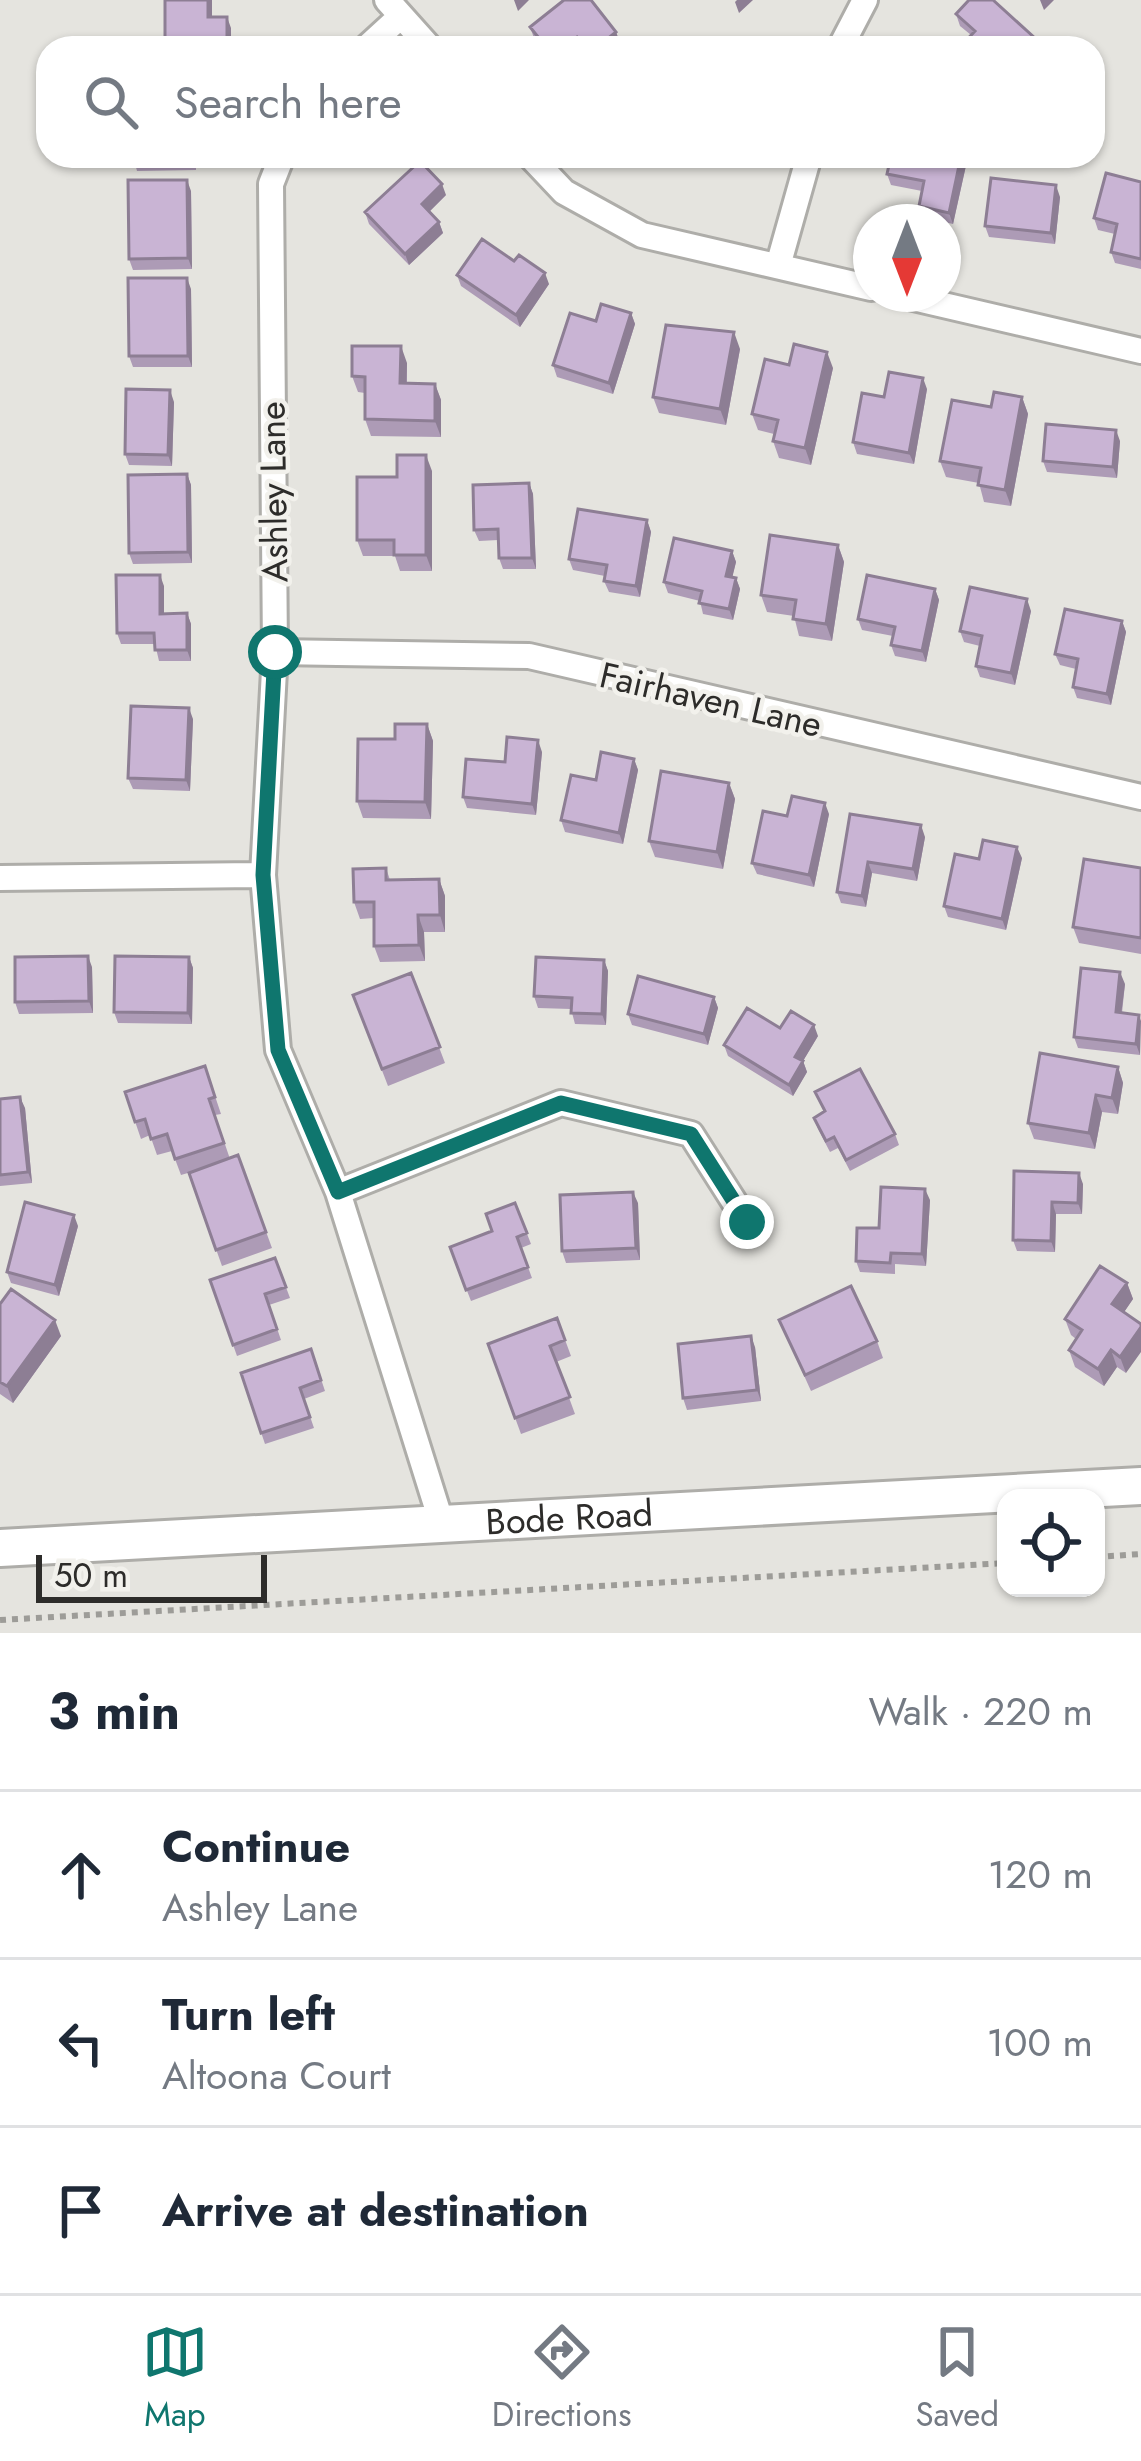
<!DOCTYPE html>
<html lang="en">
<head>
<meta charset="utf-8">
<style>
	:root { --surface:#fff; --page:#f6f6f7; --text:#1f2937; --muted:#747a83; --line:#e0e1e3; --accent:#0f766e }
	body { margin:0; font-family:Jost,sans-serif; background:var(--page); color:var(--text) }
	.controls { position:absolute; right:36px; bottom:36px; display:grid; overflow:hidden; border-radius:24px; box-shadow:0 3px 9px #0004 }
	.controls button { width:108px; height:108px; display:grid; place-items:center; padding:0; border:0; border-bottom:3px solid var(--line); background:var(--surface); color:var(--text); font:60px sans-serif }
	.compass { position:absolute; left:853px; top:204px; width:108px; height:108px; border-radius:50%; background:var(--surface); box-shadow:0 3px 9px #0004; rotate:180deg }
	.scale { position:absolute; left:36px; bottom:30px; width:231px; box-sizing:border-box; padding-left:12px; border:6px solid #2d2c2a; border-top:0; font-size:33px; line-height:42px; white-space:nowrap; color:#2d2c2a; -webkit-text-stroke:9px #f2f1ec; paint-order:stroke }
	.stop { position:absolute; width:36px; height:36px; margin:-27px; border:9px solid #0f766e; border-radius:50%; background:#fff }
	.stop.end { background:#0f766e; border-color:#fff; box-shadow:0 3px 12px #0008 }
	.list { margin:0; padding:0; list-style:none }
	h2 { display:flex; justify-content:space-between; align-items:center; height:156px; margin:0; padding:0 48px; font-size:51px }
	h2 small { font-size:39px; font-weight:400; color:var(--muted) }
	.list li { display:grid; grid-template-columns:78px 1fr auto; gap:36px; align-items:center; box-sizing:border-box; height:168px; padding:0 48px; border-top:3px solid var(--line) }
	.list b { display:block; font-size:45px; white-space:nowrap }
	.list p { margin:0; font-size:39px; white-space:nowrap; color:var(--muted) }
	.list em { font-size:39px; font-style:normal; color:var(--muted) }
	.icon { flex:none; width:66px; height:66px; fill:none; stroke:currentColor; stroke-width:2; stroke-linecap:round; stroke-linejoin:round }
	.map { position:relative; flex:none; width:1141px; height:1633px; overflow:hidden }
	.search { position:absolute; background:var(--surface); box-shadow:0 3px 9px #0004; left:36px; right:36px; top:36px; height:132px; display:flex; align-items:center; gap:30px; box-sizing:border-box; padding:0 42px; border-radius:36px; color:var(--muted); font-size:45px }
	.sheet { height:660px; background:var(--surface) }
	nav { display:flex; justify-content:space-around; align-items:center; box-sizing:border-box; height:168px; border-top:3px solid var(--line); background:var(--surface); font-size:33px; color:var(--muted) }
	nav a { display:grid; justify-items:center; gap:6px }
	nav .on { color:var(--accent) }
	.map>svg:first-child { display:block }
</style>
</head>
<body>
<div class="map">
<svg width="1141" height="1633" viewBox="0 0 1141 1633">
	<rect width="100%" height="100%" fill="#e5e4df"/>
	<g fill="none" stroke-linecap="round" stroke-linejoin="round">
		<defs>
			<path id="street" d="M387 0 430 48
				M366 48 401 16
				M840 48 865 0
				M282 156 271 184 275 652 263 875 278 1050 338 1192 441 1521
				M530 156 564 192 642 235 871 288
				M778 266 809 156
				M896 294 1141 351
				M275 652 529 656 1141 797
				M0 878 263 875
				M338 1192 561 1103 691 1134 747 1222"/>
			<g id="secondary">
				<path id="s1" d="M0 1548 1141 1486"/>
			</g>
		</defs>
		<use href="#street" stroke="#aeada9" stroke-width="30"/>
		<use href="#secondary" stroke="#aeada9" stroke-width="42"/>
		<path stroke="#9d9c98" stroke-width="6" stroke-dasharray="6 6" stroke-linecap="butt" d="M1096 1557 1141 1554
			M0 1620 1006 1563"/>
		<use href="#street" stroke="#fff" stroke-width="24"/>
		<use href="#secondary" stroke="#fff" stroke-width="36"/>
	</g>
	<path fill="#ad9bb6" d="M956 14 1036 39 971 35 960 26Z
		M530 27 616 32 620 43 614 48H542L534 38Z
		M133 156H196V170L137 171Z
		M967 161 953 224 923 217 919 206 922 191 891 185 887 174Z
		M1141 182V269L1115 263 1111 252 1115 234 1098 230 1094 218Z
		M191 191 192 269 133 270 129 259Z
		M446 195 429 212 439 222 443 233 409 265 369 224 365 212Z
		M1060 197 1055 244 989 237 985 226Z
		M457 275 549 284 520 327 461 286Z
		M191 289 192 367H133L129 356Z
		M631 313 635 324 613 394 557 377 553 365 596 321Z
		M740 349 726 425 659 413 653 397Z
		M407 363V383L435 384 441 400V437L371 436 365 419V393L358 392 352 376Z
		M789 365 833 368 811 465 779 458 773 441 774 434 758 430 752 414Z
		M927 389 914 464 857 454 853 442 884 397Z
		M1022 397 1028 414 1011 506 984 502 979 483 946 477 940 461 991 407Z
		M174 402 172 466 129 465 125 454Z
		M1120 441 1117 478 1047 472 1043 461Z
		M432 471V571H400L395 556H363L357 540 397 477Z
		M187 474 191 485 192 563 133 564 129 553Z
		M529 483 533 494 536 569H503L499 558 498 540 479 541 474 530Z
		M647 520 651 532 640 597 609 592 604 581 605 576 573 570 569 559Z
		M838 545 844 562 832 641 799 636 794 616 767 612 761 595Z
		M732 551 736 562 732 577 736 578 740 589 733 620 703 614 700 601 668 593 664 582Z
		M164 586V614L187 613 191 624V661H159L155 644H121L117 633Z
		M935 589 939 600 926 662 895 656 891 645 893 636 862 630 858 619Z
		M1031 611 1015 685 980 677 976 666 980 646 964 642 960 631Z
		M1122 621 1126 632 1111 705 1077 698 1073 687 1076 669 1060 665 1055 654Z
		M193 719 190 791 133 789 128 778Z
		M427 724 433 741 431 819 363 818 357 801Z
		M542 752 536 815 467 808 463 797 505 762Z
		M634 759 638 770 623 844 565 832 561 820 596 780Z
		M729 783 735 799 723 869 655 857 649 841Z
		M829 814 814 887 757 874 752 863Z
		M850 814 925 837 917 881 872 873 866 907 841 903 837 892Z
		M1022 858 1006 930 948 917 944 906 979 859Z
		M386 868 390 880 439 879 445 896V932H424L425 961 380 962 374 946V918L360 919 354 902Z
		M1141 868V954L1079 943 1073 927Z
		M189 957 193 968 192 1024 118 1023 114 1012Z
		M604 960 608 971 606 1025 575 1024 571 1009 538 1008 534 996Z
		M92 967 93 1013 19 1014 15 1002Z
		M411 973 445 1063 388 1086 353 995Z
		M1125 984 1122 1013 1139 1015 1140 1055 1078 1048 1074 1037Z
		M714 997 718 1008 708 1045 632 1025 628 1014Z
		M818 1036 803 1061 807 1072 793 1096 728 1056 724 1045Z
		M205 1066 221 1114 215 1115 230 1159 238 1155 272 1248 222 1266 189 1173 198 1170 181 1175 172 1151 157 1155 150 1135 141 1139 125 1092Z
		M1118 1067 1123 1083 1118 1114 1102 1112 1095 1149 1034 1139 1028 1123Z
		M815 1092 895 1134 899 1145 850 1171 838 1148 830 1152 818 1129 814 1118 824 1112Z
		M0 1099 25 1108 32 1183 0 1186Z
		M1014 1171 1083 1184 1082 1214H1056L1055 1252 1017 1251 1013 1240Z
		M930 1200 926 1266 895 1264V1274L860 1272 856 1261 879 1228Z
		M515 1203 531 1244 521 1248 532 1278 471 1301 450 1247 492 1231Z
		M638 1203 640 1260 566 1263 562 1251Z
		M78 1226 59 1296 11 1283 7 1272Z
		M275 1258 290 1298 269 1305 281 1340 237 1356 210 1280Z
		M1127 1283 1133 1299 1124 1312 1126 1373 1117 1367 1104 1386 1075 1367 1069 1350 1076 1339 1071 1335 1065 1319Z
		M0 1304 61 1336 13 1403 0 1394Z
		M557 1318 571 1356 556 1362 575 1414 521 1434 488 1344Z
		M779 1320 877 1341 883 1358 811 1391Z
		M755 1347 761 1401 687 1410 683 1398Z
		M311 1349 325 1391 304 1399 314 1428 265 1444 241 1373Z"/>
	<path fill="#8d7e94" d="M208 0H212V28L208 17Z
		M514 0H529L518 11Z
		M737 0H753L739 13 735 2Z
		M1040 0H1054L1044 10Z
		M227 17 231 28V48H227Z
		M616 32 620 43 614 48H596Z
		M577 37 581 48H563Z
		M961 156H965L967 161 953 224 949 213Z
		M187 180 191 191 192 269 188 258Z
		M442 184 446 195 426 215 422 204Z
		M1056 185 1060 197 1055 244 1051 233Z
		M439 222 443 233 409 265 405 254Z
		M545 273 549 284 520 327 516 315Z
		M187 278 191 289 192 367 188 356Z
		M631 313 635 324 613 394 609 383Z
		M734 332 740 349 726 425 720 409Z
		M401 346 407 363 406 400 400 383Z
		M827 352 833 368 811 465 805 448Z
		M923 378 927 389 914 464 909 453Z
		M435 384 441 400V437L435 421Z
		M170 390 174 402 172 466 168 455Z
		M1022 397 1028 414 1011 506 1005 490Z
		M1116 430 1120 441 1117 478 1113 467Z
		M426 455 432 471V571L426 555Z
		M187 474 191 485 192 563 188 552Z
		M529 483 533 494 536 569 532 558Z
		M647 520 651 532 640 597 636 586Z
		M838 545 844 562 832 641 826 624Z
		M732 551 736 562 730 587 726 576Z
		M160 575 164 586V625L160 614Z
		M736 578 740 589 733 620 729 609Z
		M935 589 939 600 926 662 922 651Z
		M1027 599 1031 611 1015 685 1011 673Z
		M187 613 191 624V661L187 650Z
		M1122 621 1126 632 1111 705 1107 694Z
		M189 708 193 719 190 791 186 780Z
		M427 724 433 741 431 819 425 802Z
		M538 740 542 752 536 815 532 804Z
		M634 759 638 770 623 844 619 833Z
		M729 783 735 799 723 869 717 852Z
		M825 803 829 814 814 887 809 875Z
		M921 825 925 837 917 881 913 869Z
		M1017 847 1022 858 1006 930 1002 919Z
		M868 862 872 873 866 907 862 896Z
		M439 879 445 896V932L440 915Z
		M418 915 424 932 425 961 419 945Z
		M88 956 92 967 93 1013 89 1001Z
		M189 957 193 968 192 1024 188 1013Z
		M604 960 608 971 606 1025 602 1014Z
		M1120 972 1125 984 1120 1023 1116 1012Z
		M714 997 718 1008 708 1045 704 1034Z
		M1139 1015 1141 1021 1140 1055 1136 1044Z
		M814 1025 818 1036 803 1061 807 1072 793 1096 789 1085 795 1057Z
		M1118 1067 1123 1083 1118 1114 1112 1098Z
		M1096 1095 1102 1112 1095 1149 1089 1133Z
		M20 1097 25 1108 32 1183 28 1172Z
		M1079 1173 1083 1184 1082 1214 1078 1203Z
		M925 1189 930 1200 926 1266 922 1254Z
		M633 1192 638 1203 640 1260 636 1248Z
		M1052 1202 1056 1214 1055 1252 1051 1241Z
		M74 1215 78 1226 59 1296 55 1285Z
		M1127 1283 1133 1299 1118 1321 1112 1304Z
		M55 1320 61 1336 13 1403 7 1386Z
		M1141 1327V1352L1126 1373 1120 1357Z
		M751 1336 755 1347 761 1401 757 1390Z
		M1111 1350 1117 1367 1104 1386 1098 1369Z"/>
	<path fill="#c9b4d4" stroke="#8d7e94" stroke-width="3" d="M165 0H208V17H227V48H165Z
		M564 0H591L616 32 596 48H586L577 37 563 48H547L530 27Z
		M969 0H993L1036 39 1028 48H959L975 31 956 14Z
		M133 156H192V159L133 160Z
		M891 156H961L949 213 919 206 924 181 887 174Z
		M420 161 442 184 422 204 439 222 405 254 365 212Z
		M1106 173 1141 182V259L1111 252 1117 224 1094 218Z
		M991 178 1056 185 1051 233 985 226Z
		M128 180H187L188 258 129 259Z
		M482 239 514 261 519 255 545 273 516 315 457 275Z
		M128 278H187L188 356H129Z
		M601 304 631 313 609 383 553 365 570 313 596 321Z
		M666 325 734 332 720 409 653 397Z
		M794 344 827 352 805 448 773 441 778 420 752 414 765 359 789 365Z
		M352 346H401L400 383 435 384V421L365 419V377L352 376Z
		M889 372 923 378 909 453 853 442 862 393 884 397Z
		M126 389 170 390 168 455 125 454Z
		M994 392 1022 397 1005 490 978 485 981 468 940 461 952 400 991 407Z
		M1046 424 1116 430 1113 467 1043 461Z
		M397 455H426V555H394V540H357V477H397Z
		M187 474 188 552 129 553 128 475Z
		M529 483 532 558H499L498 529 474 530 473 485Z
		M578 509 647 520 636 586 604 581 607 565 569 559Z
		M770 535 838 545 826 624 793 619 796 600 761 595Z
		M674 538 732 551 726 576 736 578 729 609 699 603 702 591 664 582Z
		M116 575H160V614L187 613V650H155L154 633H117Z
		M867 575 935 589 922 651 891 645 895 627 858 619Z
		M970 587 1027 599 1011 673 976 666 982 636 960 631Z
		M1065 609 1122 621 1107 694 1073 687 1078 659 1055 654Z
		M131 706 189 708 186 780 128 778Z
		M395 724H427L425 802 357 801 358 739H395Z
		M507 737 538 740 532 804 463 797 466 759 505 762Z
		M601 752 634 759 619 833 561 820 571 775 596 780Z
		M661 771 729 783 717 852 649 841Z
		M792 796 825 803 809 875 752 863 763 811 787 816Z
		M850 814 921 825 913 869 868 862 862 896 837 892Z
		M983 840 1017 847 1002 919 944 906 955 854 979 859Z
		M1084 859 1141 868V938L1073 927Z
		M386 868V880L439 879 440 915H418L419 945 374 946V902H354L353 869Z
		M88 956 89 1001 15 1002V957Z
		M115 956 189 957 188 1013 114 1012Z
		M536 957 604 960 602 1014 571 1013 572 998 534 996Z
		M1081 968 1120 972 1116 1012 1139 1015 1136 1044 1074 1037Z
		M411 973 440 1047 382 1069 353 995Z
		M638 976 714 997 704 1034 628 1014Z
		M747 1008 780 1028 791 1011 814 1025 795 1057 803 1061 789 1085 724 1045Z
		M1040 1053 1118 1067 1112 1098 1096 1095 1089 1133 1028 1123Z
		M205 1066 215 1097 209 1099 224 1143 175 1159 167 1134 151 1139 145 1119 135 1122 125 1092Z
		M860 1069 895 1134 846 1160 834 1137 826 1141 814 1118 825 1111 815 1092Z
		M20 1097 28 1172 0 1175V1099Z
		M238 1155 266 1232 216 1250 189 1173Z
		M1014 1171 1079 1173 1078 1203 1052 1202 1051 1241 1013 1240Z
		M881 1187 925 1189 922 1254 891 1253 890 1263 856 1261 857 1228H879Z
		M633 1192 636 1248 562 1251 560 1195Z
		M25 1202 74 1215 55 1285 7 1272Z
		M515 1203 527 1233 517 1237 528 1267 466 1290 450 1247 492 1231 486 1214Z
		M275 1258 286 1287 265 1294 277 1329 233 1345 210 1280Z
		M1100 1266 1127 1283 1112 1304 1141 1324V1327L1120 1357 1111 1350 1098 1369 1069 1350 1082 1330 1065 1319Z
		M851 1286 877 1341 805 1375 779 1320Z
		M11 1289 55 1320 7 1386 0 1382V1304Z
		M557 1318 565 1340 550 1346 570 1397 515 1418 488 1344Z
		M751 1336 757 1390 683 1398 678 1344Z
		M311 1349 321 1380 300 1388 310 1417 261 1433 241 1373Z"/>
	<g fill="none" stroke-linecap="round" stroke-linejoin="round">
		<path stroke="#0f766e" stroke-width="15" d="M275 652 263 875 278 1050 338 1192 561 1103 691 1134 747 1222"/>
	</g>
	<g text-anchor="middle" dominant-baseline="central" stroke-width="9" stroke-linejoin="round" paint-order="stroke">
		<g font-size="36" fill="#2d2c2a" stroke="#f2f1ec">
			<text transform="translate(273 492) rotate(-91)">Ashley Lane</text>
			<text transform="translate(711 699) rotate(13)">Fairhaven Lane</text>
			<text stroke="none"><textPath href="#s1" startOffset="570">Bode Road</textPath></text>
		</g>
	</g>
</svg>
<div class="controls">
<button><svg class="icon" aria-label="locate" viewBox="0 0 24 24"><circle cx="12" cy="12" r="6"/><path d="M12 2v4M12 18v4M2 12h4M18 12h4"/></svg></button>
</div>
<svg class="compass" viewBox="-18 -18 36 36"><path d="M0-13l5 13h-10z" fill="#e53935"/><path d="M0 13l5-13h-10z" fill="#747a83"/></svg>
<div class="scale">50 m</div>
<div class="stop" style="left:275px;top:652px"></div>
<div class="stop end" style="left:747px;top:1222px"></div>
<div class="search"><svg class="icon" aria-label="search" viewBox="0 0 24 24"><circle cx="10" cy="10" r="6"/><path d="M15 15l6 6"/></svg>Search here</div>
</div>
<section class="sheet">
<h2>3 min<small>Walk · 220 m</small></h2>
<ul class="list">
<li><svg class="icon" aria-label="ahead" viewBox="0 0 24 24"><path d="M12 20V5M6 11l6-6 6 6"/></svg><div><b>Continue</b><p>Ashley Lane</p></div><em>120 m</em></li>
<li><svg class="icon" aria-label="left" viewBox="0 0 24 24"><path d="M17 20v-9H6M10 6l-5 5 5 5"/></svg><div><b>Turn left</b><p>Altoona Court</p></div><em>100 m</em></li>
<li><svg class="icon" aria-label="arrive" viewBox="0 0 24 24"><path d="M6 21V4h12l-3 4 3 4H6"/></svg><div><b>Arrive at destination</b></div></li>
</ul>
</section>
<nav>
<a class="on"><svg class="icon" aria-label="map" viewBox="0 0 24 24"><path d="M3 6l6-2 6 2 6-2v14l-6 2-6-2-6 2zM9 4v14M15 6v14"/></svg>Map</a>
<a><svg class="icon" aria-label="directions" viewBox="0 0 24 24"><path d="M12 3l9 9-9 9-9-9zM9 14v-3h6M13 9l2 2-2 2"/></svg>Directions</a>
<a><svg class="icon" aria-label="saved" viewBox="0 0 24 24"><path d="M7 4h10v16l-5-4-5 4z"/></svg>Saved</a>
</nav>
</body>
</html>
